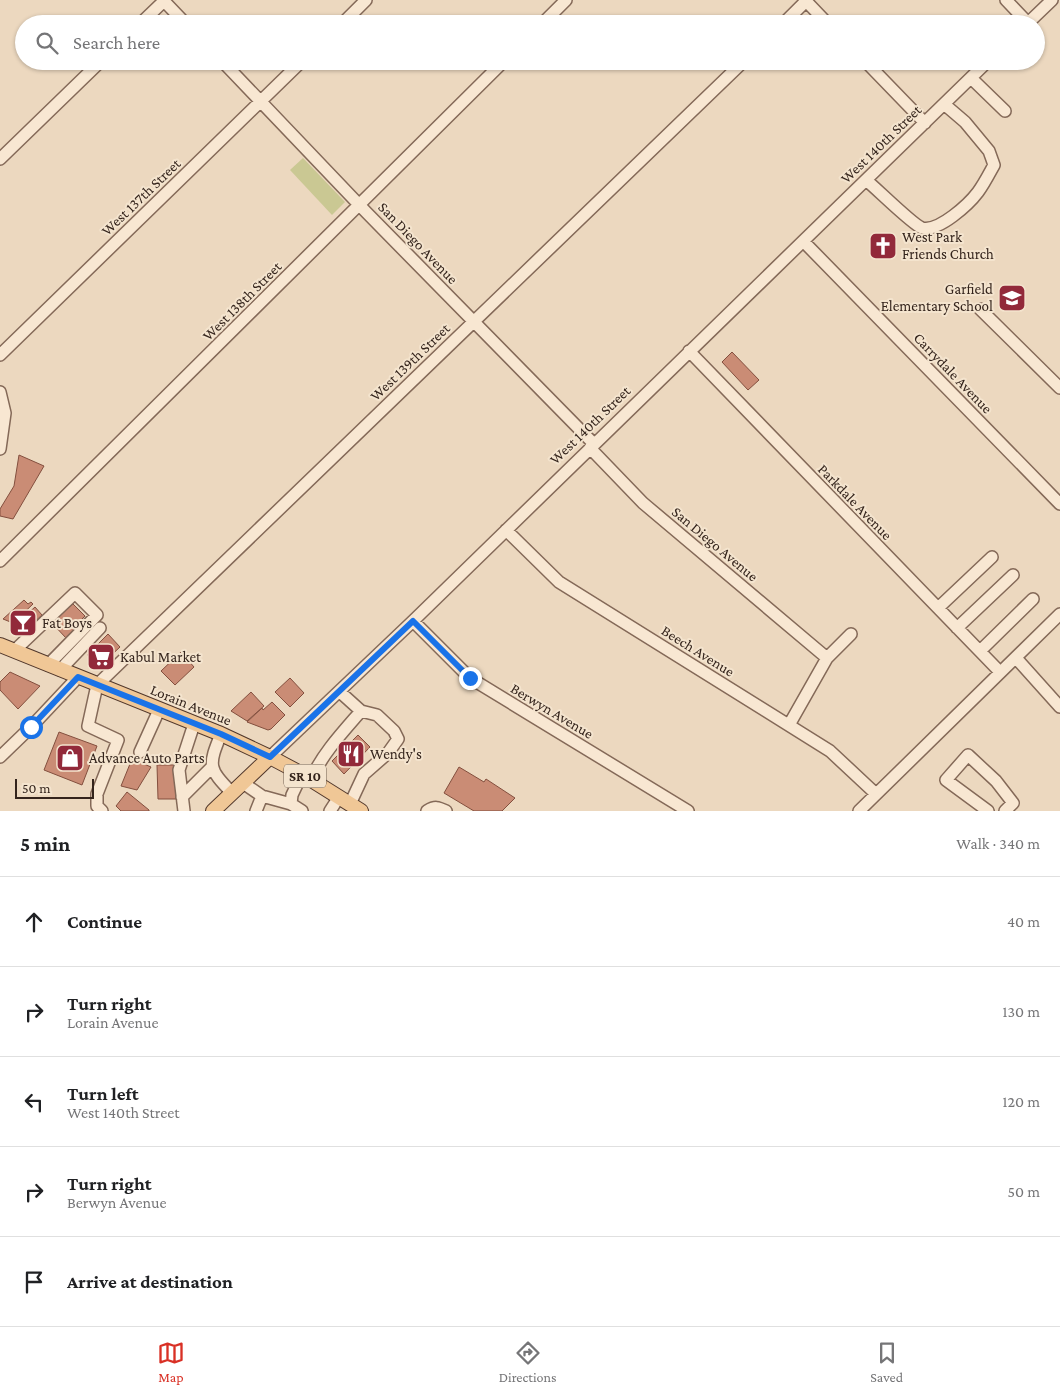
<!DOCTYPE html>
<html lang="en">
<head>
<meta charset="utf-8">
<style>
	:root { --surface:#fff; --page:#f2f2f2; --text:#202124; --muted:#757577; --line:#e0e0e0; --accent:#d93025 }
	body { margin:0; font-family:"Crimson Pro",serif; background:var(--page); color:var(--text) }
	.scale { position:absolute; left:15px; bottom:12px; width:79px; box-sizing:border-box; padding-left:5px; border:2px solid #34241c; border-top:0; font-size:14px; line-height:18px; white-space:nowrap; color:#34241c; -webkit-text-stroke:4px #f4e4ce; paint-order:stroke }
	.stop { position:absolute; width:15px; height:15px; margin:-11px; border:4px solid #1a73e8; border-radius:50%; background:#fff }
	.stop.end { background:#1a73e8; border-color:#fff; box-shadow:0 1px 5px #0008 }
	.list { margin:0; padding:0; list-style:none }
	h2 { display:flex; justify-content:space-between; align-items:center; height:65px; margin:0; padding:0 20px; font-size:21px }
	h2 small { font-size:16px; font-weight:400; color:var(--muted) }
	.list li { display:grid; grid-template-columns:32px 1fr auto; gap:15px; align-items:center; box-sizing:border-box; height:90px; padding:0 20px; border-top:1px solid var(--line) }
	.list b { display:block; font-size:19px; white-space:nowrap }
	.list p { margin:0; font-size:16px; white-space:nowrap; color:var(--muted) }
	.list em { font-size:16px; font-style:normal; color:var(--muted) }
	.icon { flex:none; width:28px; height:28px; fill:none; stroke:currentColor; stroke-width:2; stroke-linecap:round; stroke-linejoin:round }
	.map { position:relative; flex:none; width:1060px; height:811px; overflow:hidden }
	.search { position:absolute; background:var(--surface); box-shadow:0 1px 4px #0004; left:15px; right:15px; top:15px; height:55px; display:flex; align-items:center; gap:12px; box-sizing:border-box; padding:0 18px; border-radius:28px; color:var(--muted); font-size:19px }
	.sheet { height:515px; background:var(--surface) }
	nav { display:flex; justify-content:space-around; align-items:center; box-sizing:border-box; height:70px; border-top:1px solid var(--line); background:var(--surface); font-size:14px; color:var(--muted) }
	nav a { display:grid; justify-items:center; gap:2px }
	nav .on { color:var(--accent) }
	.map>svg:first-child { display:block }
</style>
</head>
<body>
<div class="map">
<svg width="1060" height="811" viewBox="0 0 1060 811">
	<rect width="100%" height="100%" fill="#ecd8bf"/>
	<path fill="#cac893" d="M303 158 345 202 332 215 290 170Z"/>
	<path fill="#ca8c75" stroke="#834f3e" d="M732 352 759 380 748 390 722 362Z
		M19 455 44 466 13 519 0 516V509L14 486Z
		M24 600 28 604 31 602 33 604 13 623 3 619Z
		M73 604 85 616 82 619 84 621 66 638 51 622 68 605 69 607Z
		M35 607 42 615 27 629 15 625Z
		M108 634 120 647 104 662 87 655Z
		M181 652 194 667 175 685 161 671Z
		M10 672 40 686 18 709 0 690V682Z
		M290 678 304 693 290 707 275 692Z
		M251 692 264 706 247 721 231 711Z
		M272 702 285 715 271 729 268 730 247 722 262 708 263 710Z
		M59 732 97 746 82 785 44 770Z
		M358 735 370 747 344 774 332 761Z
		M132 759 151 767 137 790 121 786Z
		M157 765H175L176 799H158Z
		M459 767 484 782 486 779 515 798 502 811H474L444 793Z
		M127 792 149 810V811H121L116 806Z"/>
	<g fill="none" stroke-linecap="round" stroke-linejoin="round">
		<defs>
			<path id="minor" d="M163 0 186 24
				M805 0 828 24
				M1006 0 1028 23
				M140 24 165 0
				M342 24 366 0
				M542 24 566 0
				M783 24 806 1
				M1027 24 1052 0
				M222 61 367 213 594 444
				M865 61 925 123
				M971 78 1005 111
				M0 159 101 61
				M866 180C877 189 913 225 922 228 939 232 969 204 978 192 984 184 989 174 994 165L989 151 965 122 944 104
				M804 242 1060 504
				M980 309 1060 388
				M689 351 1000 672
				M0 355 302 61
				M0 392 5 413 0 449
				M590 448 643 503 827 658
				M506 530 559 582 830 751 876 794
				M0 561 504 61
				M938 608 992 557
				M413 621 470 678 688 811
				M957 628 1013 575
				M14 651 75 593 97 615 48 665
				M980 651 1033 599
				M1016 658 1060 707
				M60 670 100 628
				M340 692 361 711 377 715 394 731 398 739 388 753 364 774 350 804
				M789 725 827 658 851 634
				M221 734C208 766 208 768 232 793
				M140 752 159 710
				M0 757 31 727 78 677
				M270 757 413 621 988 61
				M311 779C323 753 342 733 361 711
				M243 783 262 796 291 804
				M182 797 212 767
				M102 811 97 806V794L118 740 88 726 97 685 744 61
				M184 811 179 770 194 724
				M256 811 262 796
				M302 811 291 804 292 795 302 774
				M330 811 339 797
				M427 811C435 806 438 807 446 811
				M859 811 1060 614
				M988 811 946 780 968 755 996 781 1013 803 1005 811"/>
			<path id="major" d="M0 645 221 734 270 757 302 774 361 811
				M213 811 270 757"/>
		</defs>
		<use href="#minor" stroke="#846958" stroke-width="14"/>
		<use href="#major" stroke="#52382c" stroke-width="16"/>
		<use href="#minor" stroke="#f8e7d2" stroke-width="11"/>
		<use href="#major" stroke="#f0c796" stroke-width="14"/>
	</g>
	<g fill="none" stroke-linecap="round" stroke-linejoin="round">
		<path stroke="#1a73e8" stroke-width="6" d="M31 727 78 677 221 734 270 757 413 621 470 678"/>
	</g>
	<defs>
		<symbol id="church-square" viewBox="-11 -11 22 22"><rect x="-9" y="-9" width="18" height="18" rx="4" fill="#92293a" stroke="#f4e4ce"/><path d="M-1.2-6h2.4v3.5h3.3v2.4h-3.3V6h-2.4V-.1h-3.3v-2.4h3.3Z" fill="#fff"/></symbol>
		<symbol id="school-square" viewBox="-11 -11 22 22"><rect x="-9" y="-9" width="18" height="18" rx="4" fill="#92293a" stroke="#f4e4ce"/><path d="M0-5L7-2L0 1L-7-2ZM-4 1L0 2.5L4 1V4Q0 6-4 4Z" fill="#fff"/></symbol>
		<symbol id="bar-square" viewBox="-11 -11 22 22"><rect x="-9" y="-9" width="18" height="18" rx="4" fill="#92293a" stroke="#f4e4ce"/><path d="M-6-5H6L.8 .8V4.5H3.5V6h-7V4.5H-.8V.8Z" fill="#fff"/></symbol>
		<symbol id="supermarket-square" viewBox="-11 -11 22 22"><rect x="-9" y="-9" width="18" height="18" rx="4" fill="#92293a" stroke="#f4e4ce"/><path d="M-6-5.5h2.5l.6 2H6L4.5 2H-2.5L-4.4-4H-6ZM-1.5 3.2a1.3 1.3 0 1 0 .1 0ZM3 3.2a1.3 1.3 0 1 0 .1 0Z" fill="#fff"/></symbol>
		<symbol id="restaurant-square" viewBox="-11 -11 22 22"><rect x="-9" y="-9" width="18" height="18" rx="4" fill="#92293a" stroke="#f4e4ce"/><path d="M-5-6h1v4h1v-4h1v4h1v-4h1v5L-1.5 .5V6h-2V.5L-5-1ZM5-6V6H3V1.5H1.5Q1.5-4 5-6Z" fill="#fff"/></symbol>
		<symbol id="shop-square" viewBox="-11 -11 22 22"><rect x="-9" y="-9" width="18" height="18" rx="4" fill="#92293a" stroke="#f4e4ce"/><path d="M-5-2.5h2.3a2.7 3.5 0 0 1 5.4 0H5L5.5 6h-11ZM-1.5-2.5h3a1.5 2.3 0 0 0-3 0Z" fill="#fff"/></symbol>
	</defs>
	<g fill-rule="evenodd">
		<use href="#church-square" x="867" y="230" width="32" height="32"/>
		<use href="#school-square" x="996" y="282" width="32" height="32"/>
		<use href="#bar-square" x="7" y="607" width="32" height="32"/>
		<use href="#supermarket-square" x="85" y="641" width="32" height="32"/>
		<use href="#restaurant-square" x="335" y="738" width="32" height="32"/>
		<use href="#shop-square" x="54" y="742" width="32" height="32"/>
	</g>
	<g text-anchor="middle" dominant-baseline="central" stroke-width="4" stroke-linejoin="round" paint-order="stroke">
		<rect fill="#f4e4ce" stroke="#6e5e51" stroke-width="1" x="284" y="764.5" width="42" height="23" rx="4"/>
		<g font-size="14" font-weight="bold" fill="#34241c">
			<text x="305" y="776">SR 10</text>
		</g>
		<g font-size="15" fill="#34241c" stroke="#f4e4ce">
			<text transform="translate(881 144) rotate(-44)">West 140th Street</text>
			<text transform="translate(141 197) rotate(-44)">West 137th Street</text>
			<text transform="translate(418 243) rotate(46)">San Diego Avenue</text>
			<text transform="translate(242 301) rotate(-45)">West 138th Street</text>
			<text transform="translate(410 362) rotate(-44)">West 139th Street</text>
			<text transform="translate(953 373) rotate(46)">Carrydale Avenue</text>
			<text transform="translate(590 425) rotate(-44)">West 140th Street</text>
			<text transform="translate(855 502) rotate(46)">Parkdale Avenue</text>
			<text transform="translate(715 544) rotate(40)">San Diego Avenue</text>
			<text transform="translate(698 651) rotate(32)">Beech Avenue</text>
			<text transform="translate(191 705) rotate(22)">Lorain Avenue</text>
			<text transform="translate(552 711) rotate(31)">Berwyn Avenue</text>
		</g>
		<g font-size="15" fill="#34241c" stroke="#f4e4ce" text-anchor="start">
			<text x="902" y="237">West Park<tspan x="902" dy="17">Friends Church</tspan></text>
			<text x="993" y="289" text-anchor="end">Garfield<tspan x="993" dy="17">Elementary School</tspan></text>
			<text x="42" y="623">Fat Boys</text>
			<text x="120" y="657">Kabul Market</text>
			<text x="370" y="754">Wendy's</text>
			<text x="89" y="758">Advance Auto Parts</text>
		</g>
	</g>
</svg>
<div class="scale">50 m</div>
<div class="stop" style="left:31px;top:727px"></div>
<div class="stop end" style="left:470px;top:678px"></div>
<div class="search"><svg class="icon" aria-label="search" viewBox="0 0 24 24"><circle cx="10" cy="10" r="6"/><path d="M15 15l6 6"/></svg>Search here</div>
</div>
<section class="sheet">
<h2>5 min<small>Walk · 340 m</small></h2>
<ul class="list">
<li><svg class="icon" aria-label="ahead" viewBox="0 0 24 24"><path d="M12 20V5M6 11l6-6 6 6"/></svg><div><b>Continue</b></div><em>40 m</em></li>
<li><svg class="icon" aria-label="right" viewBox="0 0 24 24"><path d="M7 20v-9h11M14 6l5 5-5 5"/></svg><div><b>Turn right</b><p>Lorain Avenue</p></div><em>130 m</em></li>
<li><svg class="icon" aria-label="left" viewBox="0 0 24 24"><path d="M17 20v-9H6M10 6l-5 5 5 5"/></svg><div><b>Turn left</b><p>West 140th Street</p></div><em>120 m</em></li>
<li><svg class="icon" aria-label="right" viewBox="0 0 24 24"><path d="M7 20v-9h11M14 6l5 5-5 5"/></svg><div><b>Turn right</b><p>Berwyn Avenue</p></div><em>50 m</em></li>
<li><svg class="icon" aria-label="arrive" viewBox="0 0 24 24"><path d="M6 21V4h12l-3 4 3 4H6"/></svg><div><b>Arrive at destination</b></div></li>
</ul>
</section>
<nav>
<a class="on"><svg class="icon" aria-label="map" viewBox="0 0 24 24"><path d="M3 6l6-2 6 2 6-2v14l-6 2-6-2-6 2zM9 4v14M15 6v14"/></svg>Map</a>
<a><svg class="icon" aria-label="directions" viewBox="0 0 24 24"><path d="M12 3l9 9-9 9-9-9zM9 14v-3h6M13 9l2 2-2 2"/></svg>Directions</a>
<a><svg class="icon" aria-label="saved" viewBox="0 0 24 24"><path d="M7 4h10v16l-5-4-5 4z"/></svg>Saved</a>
</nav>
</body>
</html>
